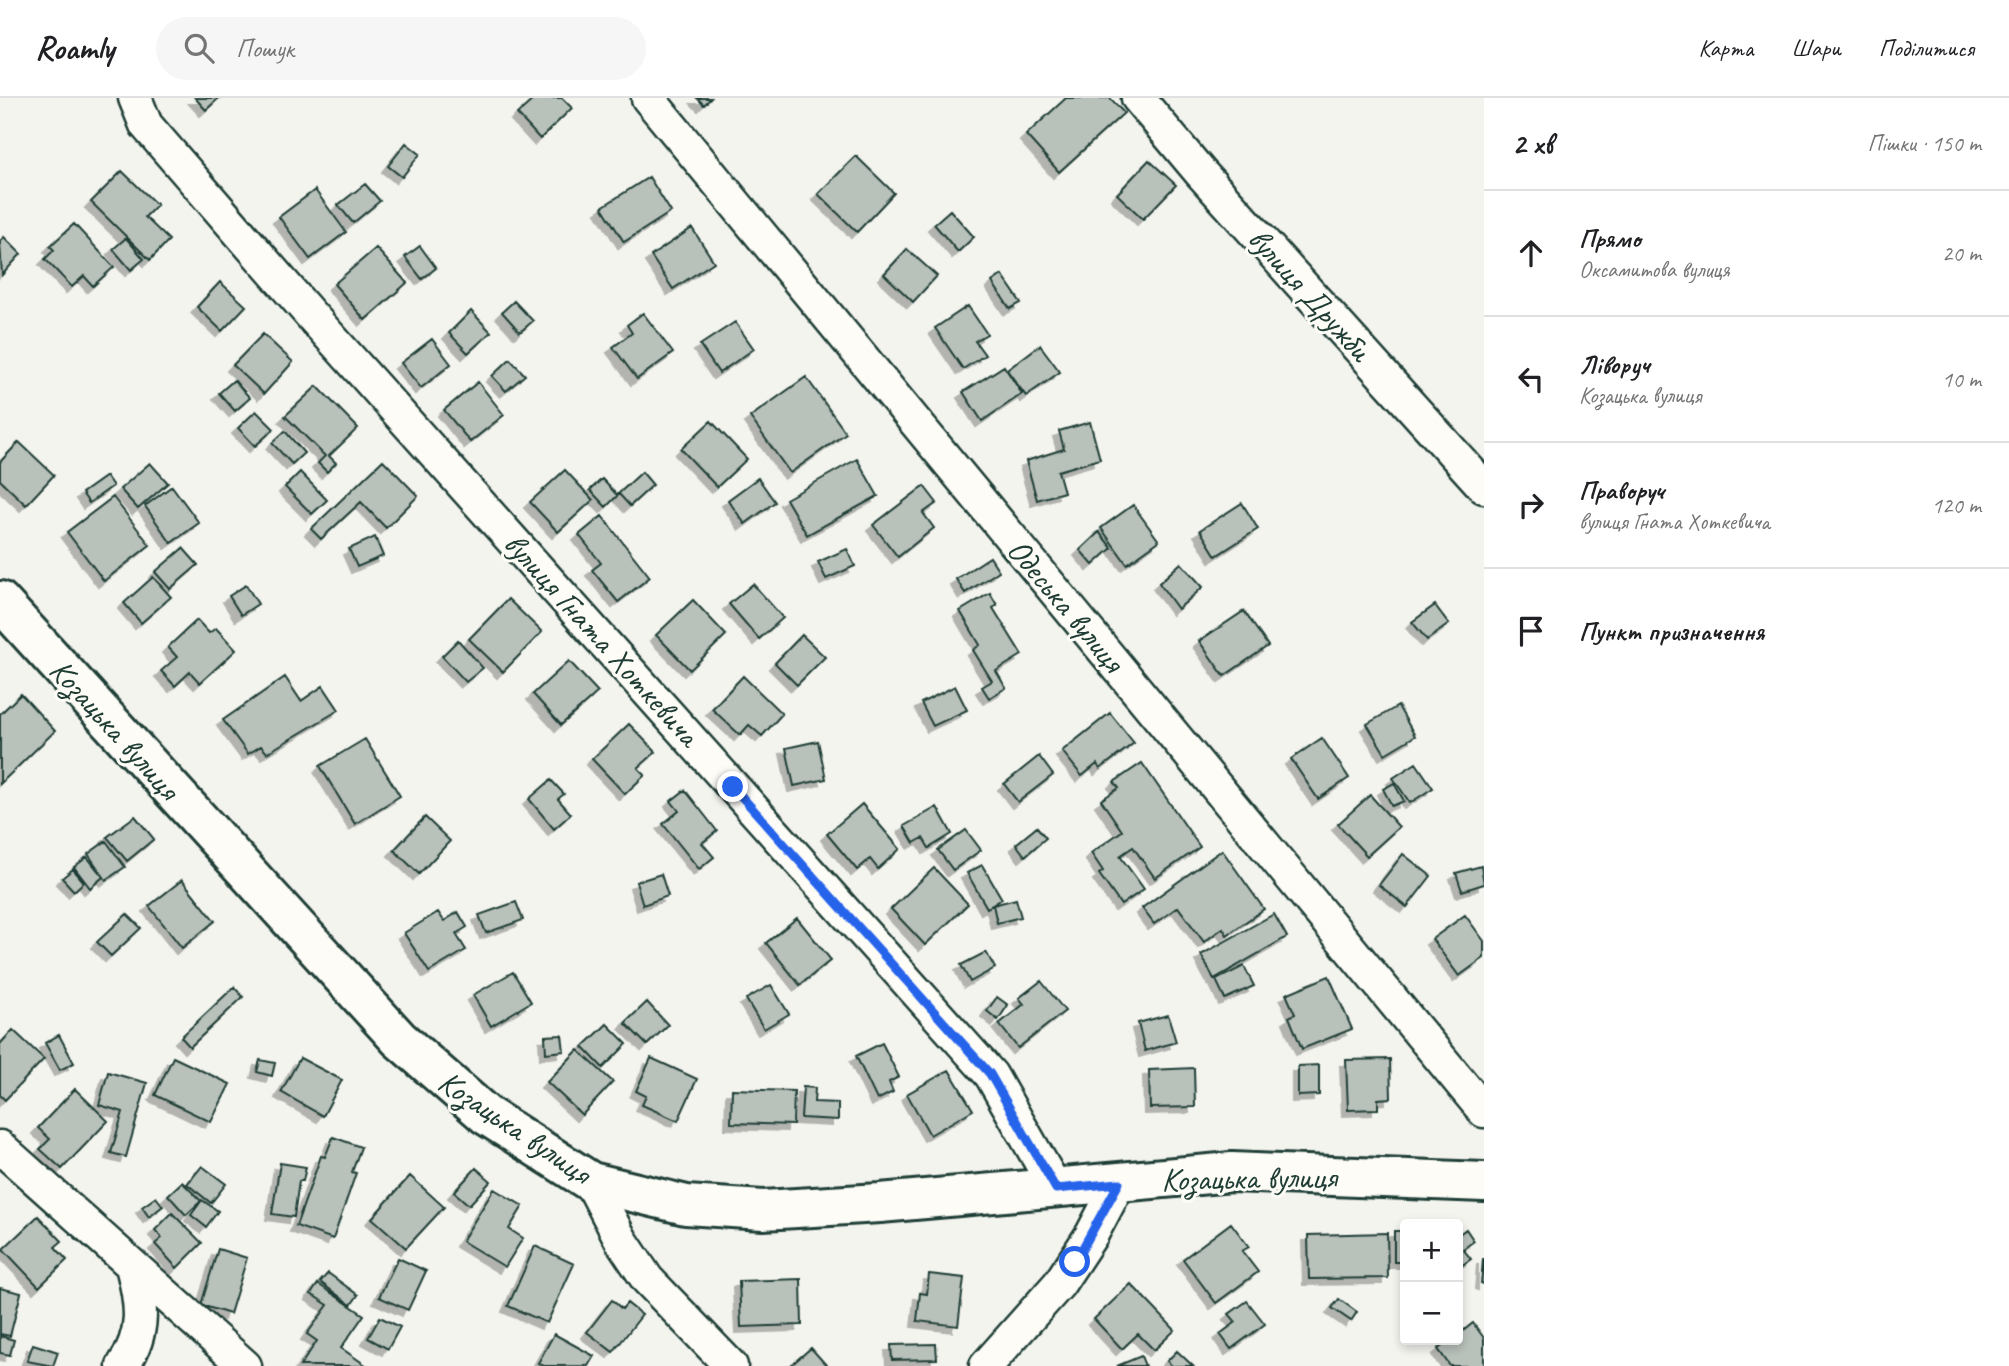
<!DOCTYPE html>
<html lang="uk">
<head>
<meta charset="utf-8">
<style>
	:root { --surface:#fff; --page:#f6f6f6; --text:#202124; --muted:#757577; --line:#e0e0e0 }
	body { margin:0; font-family:Caveat,sans-serif; background:var(--page); color:var(--text) }
	.controls { position:absolute; right:21px; bottom:21px; display:grid; overflow:hidden; border-radius:7px; box-shadow:0 4px 10px #0003 }
	.controls button { width:63px; height:63px; display:grid; place-items:center; padding:0; border:0; border-bottom:2px solid var(--line); background:var(--surface); color:var(--text); font:35px sans-serif }
	.stop { position:absolute; width:21px; height:21px; margin:-16px; border:5px solid #2563eb; border-radius:50%; background:#fff }
	.stop.end { background:#2563eb; border-color:#fff; box-shadow:0 2px 7px #0008 }
	.list { margin:0; padding:0; list-style:none }
	h2 { display:flex; justify-content:space-between; align-items:center; height:91px; margin:0; padding:0 28px; font-size:30px }
	h2 small { font-size:23px; font-weight:400; color:var(--muted) }
	.list li { display:grid; grid-template-columns:46px 1fr auto; gap:21px; align-items:center; box-sizing:border-box; height:126px; padding:0 28px; border-top:2px solid var(--line) }
	.list b { display:block; font-size:26px; white-space:nowrap }
	.list p { margin:0; font-size:23px; white-space:nowrap; color:var(--muted) }
	.list em { font-size:23px; font-style:normal; color:var(--muted) }
	.icon { flex:none; width:38px; height:38px; fill:none; stroke:currentColor; stroke-width:2; stroke-linecap:round; stroke-linejoin:round }
	.map { position:relative; flex:none; width:1484px; height:1268px; overflow:hidden }
	header { display:flex; align-items:center; gap:42px; box-sizing:border-box; height:98px; padding:0 35px; background:var(--surface); border-bottom:2px solid var(--line) }
	header strong { font-size:33px }
	nav { display:flex; gap:38px; margin-inline-start:auto; font-size:24px }
	.search { width:490px; height:63px; background:var(--page); display:flex; align-items:center; gap:18px; box-sizing:border-box; padding:0 24px; border-radius:38px; color:var(--muted); font-size:26px }
	main { display:flex }
	aside { flex:1; background:var(--surface) }
	.map>svg:first-child { display:block }
</style>
</head>
<body>
<header>
<strong>Roamly</strong>
<div class="search"><svg class="icon" aria-label="search" viewBox="0 0 24 24"><circle cx="10" cy="10" r="6"/><path d="M15 15l6 6"/></svg>Пошук</div>
<nav><a>Карта</a><a>Шари</a><a>Поділитися</a></nav>
</header>
<main>
<div class="map">
<svg width="1484" height="1268" viewBox="0 0 1484 1268">
	<defs>
		<filter id="shadow"><feDropShadow dx="-6" dy="6" stdDeviation="0" flood-color="#0004"/></filter>
	</defs>
	<rect width="100%" height="100%" fill="#f4f4ef"/>
	<filter id="ink" filterUnits="userSpaceOnUse"><feTurbulence type="fractalNoise" baseFrequency=".0143" numOctaves="2"/><feDisplacementMap in="SourceGraphic" scale="14" xChannelSelector="R" yChannelSelector="G"/><feConvolveMatrix kernelMatrix="1 2 1 2 8 2 1 2 1" color-interpolation-filters="sRGB"/></filter>
	<g filter="url(#ink)">
		<path fill="#b9c1bb" stroke="#1f3d34" stroke-width="2" filter="url(#shadow)" d="M195 0H219L206 12Z
			M535 0H562L572 10 540 41 517 16Z
			M697 0H711L704 7Z
			M1066 0H1110L1124 15 1059 74 1026 37Z
			M406 45 420 56 402 79 388 68Z
			M856 58 894 95 857 134 818 96Z
			M1149 62 1176 87 1143 121 1117 96Z
			M122 73 157 107 145 119 169 142 150 162 91 104Z
			M649 79 671 114 624 144 602 109Z
			M365 86 380 103 353 125 338 107Z
			M315 92 346 134 310 161 279 119Z
			M950 112 974 139 958 154 934 126Z
			M74 126 114 169 93 188 84 178 72 189 45 161 54 152 50 148Z
			M692 130 714 164 673 191 651 158Z
			M4 139 21 156 2 177 0 143Z
			M126 140 144 161 131 172 113 151Z
			M420 148 436 170 422 181 405 159Z
			M376 150 407 185 365 222 334 186Z
			M907 151 937 178 913 204 884 176Z
			M1002 177 1021 205 1010 211 992 184Z
			M220 184 246 208 222 233 197 209Z
			M514 203 533 223 520 234 502 214Z
			M968 208 987 236 975 243 985 257 963 271 935 230Z
			M471 213 491 234 468 255 449 235Z
			M643 215 673 255 637 281 613 249 632 235 627 227Z
			M735 224 754 251 719 275 700 247Z
			M263 236 293 264 264 296 233 267Z
			M432 241 451 266 421 290 401 265Z
			M1040 247 1060 274 1026 298 1007 272Z
			M510 261 525 277 506 293 492 278Z
			M1004 268 1022 296 982 323 963 294Z
			M806 279 846 335 790 375 750 319Z
			M234 282 250 300 235 313 219 295Z
			M478 284 504 317 470 344 444 312Z
			M317 288 358 330 329 358 336 365 327 374 318 365 325 358 285 318Z
			M256 313 274 331 255 348 238 330Z
			M711 323 747 361 717 389 681 351Z
			M1090 324 1100 361 1058 373 1064 394 1037 402 1026 363 1064 351 1059 333Z
			M285 333 304 355 292 366 272 345Z
			M19 344 54 377 26 407 0 382V364Z
			M857 361 878 398 807 437 786 401Z
			M383 362 418 398 386 430 361 404 321 441 311 431Z
			M150 365 168 385 138 411 120 391Z
			M565 372 593 402 558 434 530 404Z
			M300 374 327 402 312 416 285 389Z
			M642 374 653 387 630 408 619 396 606 409 590 392 602 381 617 397Z
			M106 378 113 388 89 405 82 395Z
			M758 380 775 404 745 426 728 402Z
			M172 388 199 425 171 445 145 408Z
			M924 388 937 405 923 415 934 430 898 459 873 427Z
			M113 399 150 447 104 483 67 434Z
			M1242 405 1258 431 1216 458 1200 432Z
			M1133 407 1159 443 1127 466 1101 430Z
			M602 418 650 479 618 504 592 472 601 465 579 437Z
			M1099 434 1112 450 1093 467 1080 452Z
			M375 439 383 458 357 469 349 451Z
			M183 450 198 467 170 491 155 474Z
			M847 451 855 468 826 481 818 464Z
			M990 459 999 473 965 495 956 481Z
			M1181 465 1203 489 1178 511 1159 485Z
			M153 479 171 499 141 525 124 505Z
			M753 486 783 520 759 541 729 506Z
			M246 487 258 506 241 517 229 498Z
			M990 495 997 507 993 510 1022 557 996 573 1006 590 989 600 982 589 992 583 973 552 980 547 960 513Z
			M508 501 542 534 503 574 469 541Z
			M693 502 726 537 690 572 656 537Z
			M1435 507 1449 526 1427 542 1412 524Z
			M1244 513 1268 548 1224 578 1199 543Z
			M197 522 209 535 216 530 236 552 200 585 190 574 175 588 161 573 177 559 168 549Z
			M802 537 825 559 797 587 775 565Z
			M458 542 483 570 466 584 442 558Z
			M569 563 598 594 561 627 533 596Z
			M743 578 782 616 762 638 749 627 740 637 712 611Z
			M285 579 301 603 323 588 339 612 267 655 261 648 248 656 223 622Z
			M955 588 967 612 933 628 921 605Z
			M21 596 55 633 0 686V616Z
			M1398 608 1415 638 1385 656 1367 626Z
			M1110 615 1134 645 1100 671 1097 666 1082 678 1062 653Z
			M629 626 656 654 638 670 645 677 625 696 592 661Z
			M1322 640 1349 680 1318 701 1291 661Z
			M365 641 400 698 355 726 320 668Z
			M818 643 826 681 794 688 786 650Z
			M1039 658 1053 677 1018 704 1004 686Z
			M1142 665 1200 749 1155 780 1133 749 1120 758 1144 791 1121 807 1099 776 1103 773 1091 755 1122 733 1101 702 1119 690 1114 684Z
			M1416 665 1433 690 1410 705 1393 680Z
			M551 682 564 696 558 701 571 716 554 731 529 701Z
			M1394 685 1404 703 1392 708 1383 691Z
			M685 692 717 733 702 745 714 759 699 771 663 726 679 713 671 703Z
			M1370 697 1399 729 1367 758 1338 726Z
			M862 706 900 751 878 771 870 761 857 772 827 736Z
			M937 709 952 736 929 750 923 740 914 745 904 728Z
			M135 718 154 741 127 763 107 739Z
			M425 719 450 743 419 776 394 752Z
			M1037 729 1046 740 1025 758 1016 746Z
			M966 732 981 752 953 772 938 752Z
			M106 743 125 769 106 782 88 756Z
			M1222 752 1264 811 1227 837 1223 830 1204 844 1178 809 1154 826 1142 810Z
			M1403 756 1431 778 1407 809 1379 787Z
			M87 759 103 779 90 790 74 769Z
			M982 767 1002 801 987 810 967 775Z
			M1481 768 1484 786 1462 793 1456 775Z
			M934 770 968 806 925 847 891 811Z
			M73 771 84 784 74 793 62 780Z
			M661 776 668 798 643 807 636 784Z
			M182 782 215 823 182 850 149 808Z
			M1016 801 1021 819 997 825 993 807Z
			M516 804 523 822 486 835 479 817Z
			M438 814 444 823 458 814 467 829 456 836 466 852 429 874 404 835Z
			M127 816 141 830 111 858 97 844Z
			M1274 816 1287 839 1214 881 1201 857Z
			M1465 817 1484 843V860L1459 878 1432 841Z
			M797 820 831 862 800 887 766 845Z
			M986 854 995 870 970 884 961 867Z
			M1244 868 1254 888 1225 901 1216 882Z
			M513 874 531 904 491 928 473 897Z
			M1329 878 1352 931 1302 951 1289 919 1295 916 1286 896Z
			M1041 883 1065 913 1018 950 999 926 1024 906 1019 900Z
			M771 887 789 916 764 931 746 901Z
			M234 889 243 899 190 949 181 939Z
			M997 899 1008 907 998 922 987 913Z
			M647 904 668 927 647 947 625 925Z
			M1168 917 1176 944 1145 953 1138 925Z
			M607 926 627 946 603 970 583 949Z
			M13 932 44 961 5 1002 0 997V946Z
			M59 937 74 965 60 972 45 945Z
			M562 937 564 953 546 955 545 938Z
			M882 945 899 979 889 984 893 994 877 1002 856 958Z
			M578 952 613 984 582 1017 547 984Z
			M173 959 230 986 211 1024 155 997Z
			M300 960 342 982 323 1018 281 994Z
			M651 960 697 981 678 1023 642 1007 646 998 636 993Z
			M1390 961 1391 1000 1378 1001V1011L1348 1012 1346 962Z
			M260 962 275 965 272 978 257 974Z
			M1319 967V997L1298 998V968Z
			M1194 970 1195 1009 1150 1010 1149 972Z
			M949 972 973 1012 930 1037 907 996Z
			M108 974 147 985 126 1059 111 1055 123 1014 99 1007Z
			M803 989 815 990 814 1004 838 1005V1022L801 1020Z
			M75 991 108 1023 62 1071 40 1051 50 1041 38 1030Z
			M732 991 794 993 793 1027 731 1025Z
			M333 1039 361 1049 352 1074 356 1075 333 1141 296 1128 321 1058 325 1059Z
			M280 1065 306 1069 303 1083H299L294 1119 272 1116Z
			M202 1068 226 1086 211 1105 187 1086Z
			M476 1070 491 1083 469 1107 454 1094Z
			M410 1078 444 1109 406 1150 372 1120Z
			M182 1084 201 1103 186 1117 168 1097Z
			M494 1091 523 1108 509 1131 523 1140 505 1169 462 1143Z
			M156 1099 163 1108 149 1119 142 1109Z
			M202 1102 218 1113 206 1129 191 1117Z
			M172 1115 202 1145 177 1170 155 1146 162 1140 155 1132Z
			M38 1118 62 1143 55 1149 67 1162 39 1189 3 1151Z
			M1231 1125 1249 1149 1242 1153 1258 1174 1216 1205 1183 1161Z
			M1466 1131 1474 1143 1463 1151 1471 1161 1458 1170V1137Z
			M1394 1133H1405V1164H1394Z
			M1387 1135 1388 1180 1309 1181 1308 1137Z
			M535 1148 574 1166 547 1225 508 1208Z
			M218 1151 247 1160 230 1216 201 1207Z
			M398 1160 426 1173 408 1212 379 1199Z
			M1483 1161H1484V1186L1481 1185Z
			M328 1175 358 1197 351 1207 320 1184Z
			M929 1176 964 1180 958 1228 917 1223 920 1195 927 1196Z
			M801 1181 802 1227 741 1229 739 1183Z
			M318 1186 364 1217 341 1250 367 1268H300L317 1243 307 1236 328 1207 311 1196Z
			M1131 1186 1175 1232 1154 1252 1138 1236 1122 1251 1094 1221Z
			M0 1190 21 1195 10 1238 0 1236Z
			M1339 1201 1357 1214 1351 1223 1332 1210Z
			M612 1202 622 1211 627 1205 642 1217 613 1254 587 1234Z
			M1247 1203 1265 1226 1231 1251 1220 1236 1236 1224 1229 1216Z
			M380 1219 400 1229 388 1251 368 1240Z
			M1473 1225 1484 1240V1268H1450L1438 1251 1451 1242H1458V1237Z
			M554 1236 594 1258 588 1268H544L538 1265Z
			M0 1238 14 1242 10 1257 0 1255Z
			M33 1246 58 1254 53 1268 27 1263Z
			M936 1246 937 1261 892 1262 891 1247Z
			M811 1250 827 1268H790Z
			M1177 1253 1193 1268H1172L1167 1263Z
			M1141 1258 1145 1268H1117Z"/>
		<g fill="none" stroke-linecap="round" stroke-linejoin="round">
			<defs>
				<path id="minor" d="M135 0 146 27 309 215 991 977 1056 1091
					M648 0 1484 1013
					M1138 0 1200 74 1484 389
					M0 1049 245 1268
					M591 1084 621 1142 647 1181 731 1268
					M123 1268C146 1234 142 1206 132 1168
					M986 1268 1059 1186 1092 1136 1119 1085"/>
				<path id="major" d="M0 503 399 941 486 1017 591 1084 686 1107 763 1112 880 1105 1232 1074 1484 1084"/>
			</defs>
			<use href="#minor" stroke="#1f3d34" stroke-width="37"/>
			<use href="#major" stroke="#1f3d34" stroke-width="44"/>
			<use href="#minor" stroke="#fdfcf7" stroke-width="32"/>
			<use href="#major" stroke="#fdfcf7" stroke-width="38"/>
		</g>
	</g>
	<g fill="none" stroke-linecap="round" stroke-linejoin="round" filter="url(#ink)">
		<path stroke="#2563eb" stroke-width="9" d="M733 689 990 976 1056 1091 1119 1085 1075 1164"/>
	</g>
	<g text-anchor="middle" dominant-baseline="central" stroke-width="6" stroke-linejoin="round" paint-order="stroke">
		<g font-size="33" fill="#1f3d34" stroke="#fdfcf7">
			<text transform="translate(1310 196) rotate(48)">вулиця Дружби</text>
			<text transform="translate(1066 507) rotate(50)">Одеська вулиця</text>
			<text transform="translate(602 541) rotate(48)">вулиця Гната Хоткевича</text>
			<text transform="translate(115 631) rotate(48)">Козацька вулиця</text>
			<text transform="translate(515 1029) rotate(34)">Козацька вулиця</text>
			<text transform="translate(1249 1080) rotate(-1)">Козацька вулиця</text>
		</g>
	</g>
</svg>
<div class="controls">
<button>+</button>
<button>−</button>
</div>
<div class="stop" style="left:1075px;top:1164px"></div>
<div class="stop end" style="left:733px;top:689px"></div>
</div>
<aside>
<h2>2 хв<small>Пішки · 150 m</small></h2>
<ul class="list">
<li><svg class="icon" aria-label="ahead" viewBox="0 0 24 24"><path d="M12 20V5M6 11l6-6 6 6"/></svg><div><b>Прямо</b><p>Оксамитова вулиця</p></div><em>20 m</em></li>
<li><svg class="icon" aria-label="left" viewBox="0 0 24 24"><path d="M17 20v-9H6M10 6l-5 5 5 5"/></svg><div><b>Ліворуч</b><p>Козацька вулиця</p></div><em>10 m</em></li>
<li><svg class="icon" aria-label="right" viewBox="0 0 24 24"><path d="M7 20v-9h11M14 6l5 5-5 5"/></svg><div><b>Праворуч</b><p>вулиця Гната Хоткевича</p></div><em>120 m</em></li>
<li><svg class="icon" aria-label="arrive" viewBox="0 0 24 24"><path d="M6 21V4h12l-3 4 3 4H6"/></svg><div><b>Пункт призначення</b></div></li>
</ul>
</aside>
</main>
</body>
</html>
